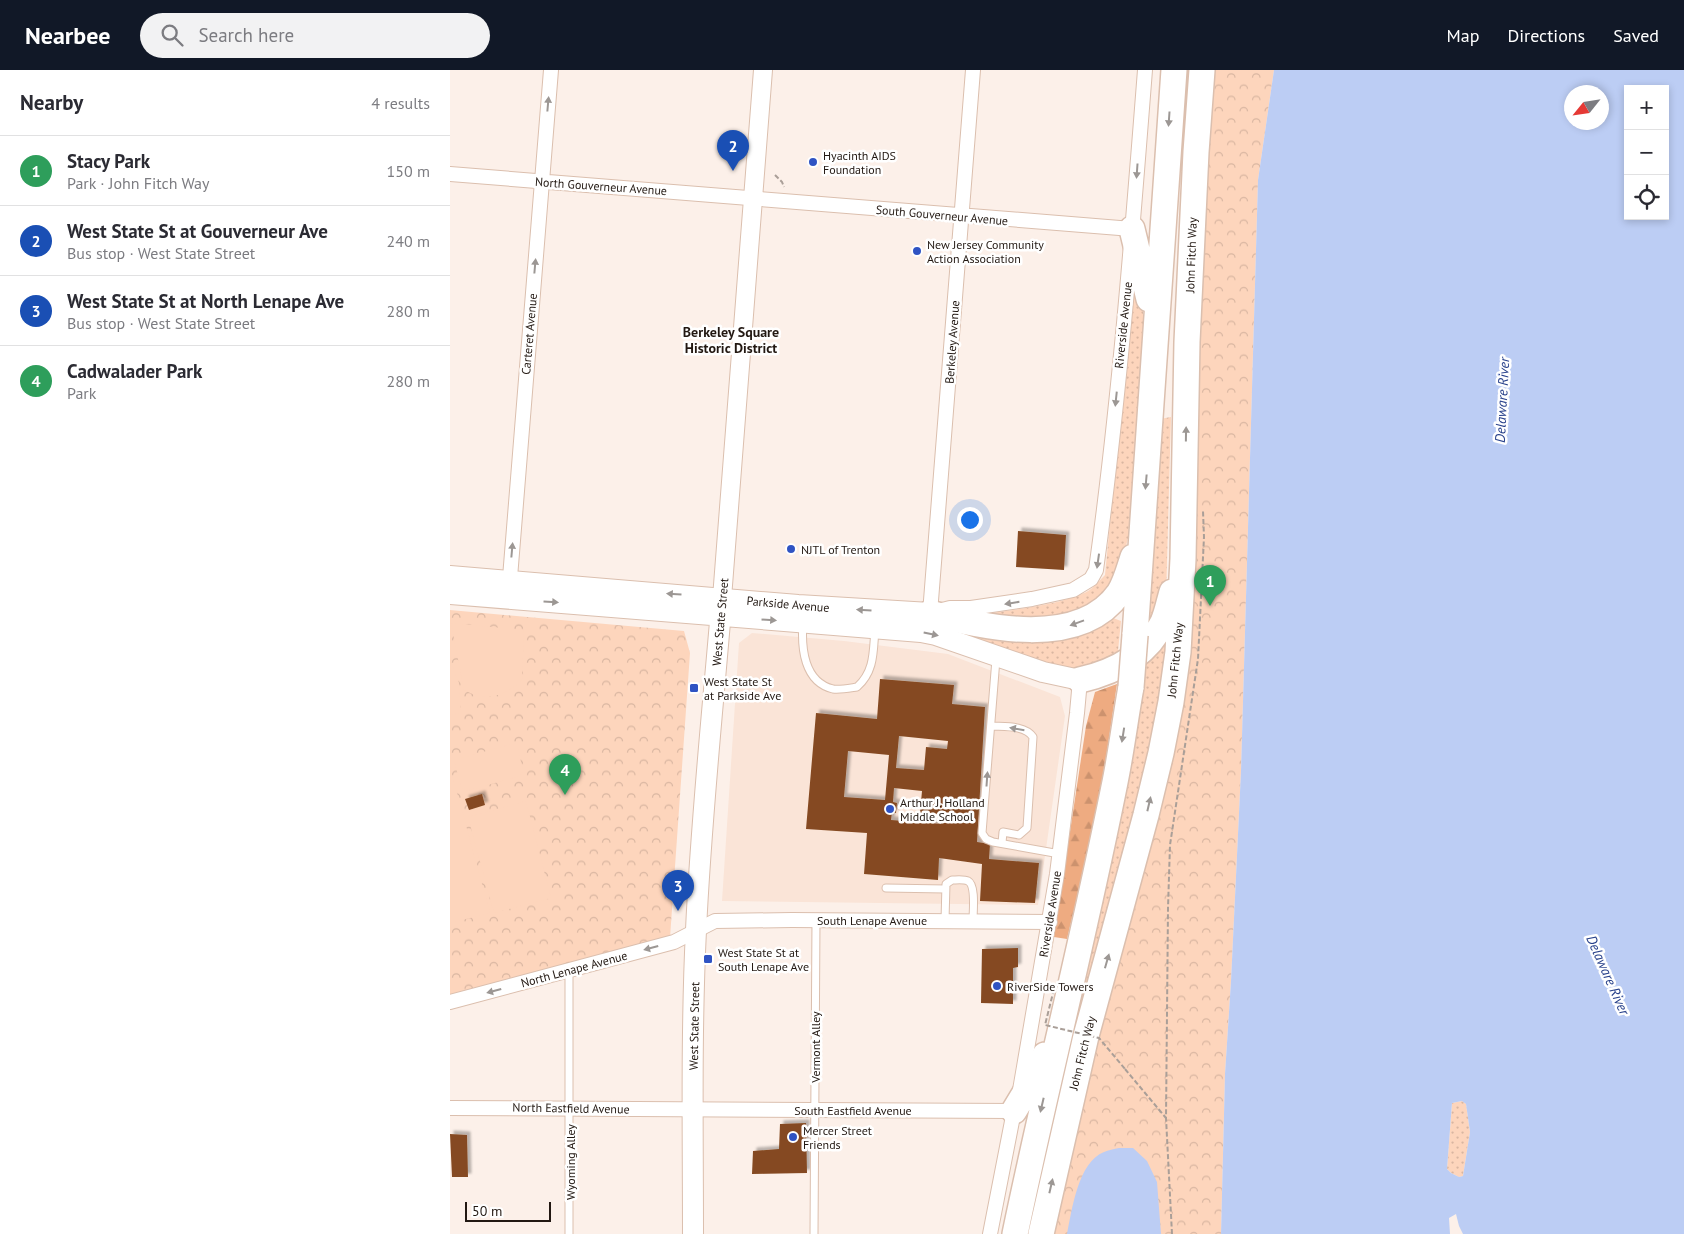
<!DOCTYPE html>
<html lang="en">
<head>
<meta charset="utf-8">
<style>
	:root { --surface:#fff; --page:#f2f2f3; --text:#2b2b33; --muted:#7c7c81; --line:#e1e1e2; --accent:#111827 }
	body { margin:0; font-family:"PT Sans",sans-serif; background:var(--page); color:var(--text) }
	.controls { position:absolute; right:15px; top:15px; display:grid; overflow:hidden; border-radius:0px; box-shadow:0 2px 8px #0003 }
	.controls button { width:45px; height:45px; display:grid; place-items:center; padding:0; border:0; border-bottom:1px solid var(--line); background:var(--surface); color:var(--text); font:25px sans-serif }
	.compass { position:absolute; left:1114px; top:15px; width:45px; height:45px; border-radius:50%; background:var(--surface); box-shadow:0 2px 8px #0003; rotate:240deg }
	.scale { position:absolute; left:15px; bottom:12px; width:86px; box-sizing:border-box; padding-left:5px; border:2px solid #221812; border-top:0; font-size:14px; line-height:18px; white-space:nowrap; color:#221812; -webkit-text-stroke:4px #fff; paint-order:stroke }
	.you { position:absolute; left:519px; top:449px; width:18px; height:18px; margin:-12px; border:4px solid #fff; border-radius:50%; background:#1a73e8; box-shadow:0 0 0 8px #1a73e833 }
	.badge { display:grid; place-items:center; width:32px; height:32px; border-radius:50%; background:var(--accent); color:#fff; font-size:16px; font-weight:700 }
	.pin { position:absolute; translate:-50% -41px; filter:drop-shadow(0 1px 2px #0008) }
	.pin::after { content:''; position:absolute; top:26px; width:18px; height:15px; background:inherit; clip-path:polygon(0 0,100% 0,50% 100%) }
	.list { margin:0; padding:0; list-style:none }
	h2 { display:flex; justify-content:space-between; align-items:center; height:65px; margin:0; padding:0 20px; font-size:21px }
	h2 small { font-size:16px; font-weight:400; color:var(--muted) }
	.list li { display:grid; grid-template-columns:32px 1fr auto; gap:15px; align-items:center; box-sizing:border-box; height:70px; padding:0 20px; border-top:1px solid var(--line) }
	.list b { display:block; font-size:19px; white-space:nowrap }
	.list p { margin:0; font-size:16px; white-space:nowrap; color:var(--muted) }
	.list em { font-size:16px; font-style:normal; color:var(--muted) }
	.icon { flex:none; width:28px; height:28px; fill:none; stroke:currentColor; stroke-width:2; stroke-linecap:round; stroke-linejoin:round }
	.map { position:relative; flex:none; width:1234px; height:1164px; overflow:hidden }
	header { display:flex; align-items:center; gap:30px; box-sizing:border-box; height:70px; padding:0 25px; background:var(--accent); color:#fff }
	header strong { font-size:24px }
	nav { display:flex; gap:28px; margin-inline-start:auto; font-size:18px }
	.search { width:350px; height:45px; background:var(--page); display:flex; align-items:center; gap:12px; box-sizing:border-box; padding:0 18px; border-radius:28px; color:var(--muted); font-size:19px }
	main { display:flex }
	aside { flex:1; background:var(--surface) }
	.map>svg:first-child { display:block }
</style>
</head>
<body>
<header>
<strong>Nearbee</strong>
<div class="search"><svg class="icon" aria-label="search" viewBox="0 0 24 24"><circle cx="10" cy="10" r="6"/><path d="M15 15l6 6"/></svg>Search here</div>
<nav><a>Map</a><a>Directions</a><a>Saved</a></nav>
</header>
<main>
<aside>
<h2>Nearby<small>4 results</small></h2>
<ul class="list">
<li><span class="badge" style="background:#2e9e5b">1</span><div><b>Stacy Park</b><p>Park · John Fitch Way</p></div><em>150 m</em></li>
<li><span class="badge" style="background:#1a4fb4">2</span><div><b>West State St at Gouverneur Ave</b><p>Bus stop · West State Street</p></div><em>240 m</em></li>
<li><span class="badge" style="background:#1a4fb4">3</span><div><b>West State St at North Lenape Ave</b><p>Bus stop · West State Street</p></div><em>280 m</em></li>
<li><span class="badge" style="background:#2e9e5b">4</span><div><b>Cadwalader Park</b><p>Park</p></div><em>280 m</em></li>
</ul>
</aside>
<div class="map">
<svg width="1234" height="1164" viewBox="0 0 1234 1164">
	<defs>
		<pattern id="grass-dots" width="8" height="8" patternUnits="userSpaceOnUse" patternTransform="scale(1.25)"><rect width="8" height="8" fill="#fdd5bc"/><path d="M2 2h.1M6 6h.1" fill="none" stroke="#d9b6a1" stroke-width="1.8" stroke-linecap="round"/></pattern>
		<pattern id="forest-firs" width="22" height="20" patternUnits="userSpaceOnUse" patternTransform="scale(1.25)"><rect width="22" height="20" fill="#eeab81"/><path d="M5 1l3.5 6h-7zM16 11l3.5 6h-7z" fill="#cc926e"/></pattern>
		<pattern id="park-crowns" width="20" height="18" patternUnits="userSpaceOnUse" patternTransform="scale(1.25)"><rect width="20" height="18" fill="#fdd5bc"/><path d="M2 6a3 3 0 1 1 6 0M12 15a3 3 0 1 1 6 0" fill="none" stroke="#d9b6a1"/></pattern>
		<filter id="shadow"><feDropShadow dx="3.5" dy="-3.5" stdDeviation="1" flood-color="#0004"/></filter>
	</defs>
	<rect width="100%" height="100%" fill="#fcf0e9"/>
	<path fill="#fae4d7" d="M302 563 394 571 498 584 610 627 615 646 588 835 272 831 289 573Z"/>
	<path fill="url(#grass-dots)" d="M687 203 695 255 678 468 668 508 649 532 624 548 513 546C543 543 619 535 641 519 646 515 651 509 655 505L674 307Z
		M721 347 716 527 696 567 710 349Z
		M663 548 671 551 667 591 628 602 589 595 502 562 617 568Z
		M717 571 705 661 580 1164H575L692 597Z
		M1012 1031 1016 1034 1020 1062 1013 1106 1009 1107 1001 1103 997 1099 1002 1033Z"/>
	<path fill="url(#forest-firs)" d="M667 614 649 736 617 869 604 867 636 656 645 622Z"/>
	<path fill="url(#park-crowns)" d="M752 0H824L808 110 791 701 781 911 775 1004 771 1164H591L721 632Z
		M0 540 234 561 240 583 220 868 0 926Z"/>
	<path fill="#fdd5bc" d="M1 553 74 560 72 609 70 612C52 627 36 632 14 620Z
		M0 590 9 613 11 643 0 645Z
		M62 674 68 678 73 701 70 706 16 721 11 717 4 690Z
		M0 697 40 843 0 853Z
		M76 731 101 828 44 843 18 747Z"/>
	<path fill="#bccdf4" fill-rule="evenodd" d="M824 0H1234V1164H1013L1009 1156 1006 1144 999 1148 1000 1164H771L775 1004 781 911 791 701 808 110ZM1178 19H1215V146H1178ZM1122 22H1152V52H1122ZM1012 1031 1016 1034 1020 1062 1013 1106 1009 1107 1001 1103 997 1099 1002 1033Z
		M669 1078H683L697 1091 707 1112 711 1164H617C622 1140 628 1092 654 1082 658 1080 664 1079 669 1078Z"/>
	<path fill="#854a21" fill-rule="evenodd" filter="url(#shadow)" d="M568 461 616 465 614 500 566 497Z
		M430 609 504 615 502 634 535 637 527 772 540 774 539 789 589 793 585 833 530 831 532 794 489 788 488 810 414 804 417 763 356 759 366 643 427 649ZM449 666 498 671 497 679 476 677 474 700 446 698ZM398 681 439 685 435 730 394 727ZM444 718 472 721 470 743 492 744 491 754 441 750 442 742 446 743 447 733 443 732Z
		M32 724 35 735 19 740 15 729Z
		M568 878V897L563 898V934L531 933 532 879Z
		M356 1053 357 1103 302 1104 303 1081 329 1079 330 1054Z
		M0 1064 17 1065 18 1107H2Z"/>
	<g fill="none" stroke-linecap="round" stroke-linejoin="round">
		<defs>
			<path id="service" d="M353 553C351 578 354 612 383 619 390 620 400 618 407 617 425 601 423 581 425 559
				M546 589 532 763 536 769 543 772 610 784
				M541 656C554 657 575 655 583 667L577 758 569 765 553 762 552 773
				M436 818 495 819
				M495 850 496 814 502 810C506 810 514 809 518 811 526 815 523 842 523 850
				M119 1164V901
				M364 1164 366 850"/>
			<path id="minor" d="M523 0 480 543 500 538H521L582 529 623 520 641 509 646 500C669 334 682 167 695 0
				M0 104 682 159
				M59 520 101 0
				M0 932 224 872 265 851 342 850 600 852
				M0 1038 564 1041
				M540 1164 564 1041 569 1026 607 804 627 643 630 610"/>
			<path id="tertiary" d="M272 528 313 0"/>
			<path id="secondary" d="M0 506 348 535 480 543
				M0 524 471 562 486 565 593 602 630 610
				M243 1164C243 1063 241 962 246 860 251 749 263 638 272 528"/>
			<path id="motorway" d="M682 159 699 229
				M480 543C535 558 630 579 669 523 676 512 679 499 683 487
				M685 565 724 0
				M630 610C665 602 697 586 713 552 717 543 719 532 722 522
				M564 1041 590 998 595 985
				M565 1164C596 1015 634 867 664 717 671 684 675 650 681 617
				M591 1164 636 966 696 745 711 683 721 632 728 582 733 489 737 272 746 82 752 0"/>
		</defs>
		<use href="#service" stroke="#dbbfae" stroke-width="9"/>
		<use href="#minor" stroke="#dbbfae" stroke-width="16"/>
		<use href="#tertiary" stroke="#dbbfae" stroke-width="20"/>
		<use href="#secondary" stroke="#dbbfae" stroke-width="22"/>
		<use href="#motorway" stroke="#dbbfae" stroke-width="28"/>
		<path stroke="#aa9f98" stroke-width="2" stroke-dasharray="5 2.5" stroke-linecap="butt" d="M325 105 332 112 334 117
			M675 999 716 1048
			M722 1164 716 1048 718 838 720 775 748 589 754 467 753 441"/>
		<use href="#service" stroke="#fff" stroke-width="7"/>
		<use href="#minor" stroke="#fff" stroke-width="14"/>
		<use href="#tertiary" stroke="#fff" stroke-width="18"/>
		<use href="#secondary" stroke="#fff" stroke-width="20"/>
		<use href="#motorway" stroke="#fff" stroke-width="25"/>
		<defs>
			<path id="motorway-bridge" d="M681 617 685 565"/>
		</defs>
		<use href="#motorway-bridge" stroke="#dbbfae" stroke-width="28" stroke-linecap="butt"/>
		<path stroke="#aa9f98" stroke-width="2" stroke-dasharray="5 2.5" stroke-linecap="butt" d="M602 914 605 915 595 955 649 968 675 999"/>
		<use href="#motorway-bridge" stroke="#fff" stroke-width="25"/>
	</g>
	<defs><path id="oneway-solid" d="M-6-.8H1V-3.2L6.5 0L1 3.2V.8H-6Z" transform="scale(1.25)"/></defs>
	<g fill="#9c9794">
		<use href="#oneway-solid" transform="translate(98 34) rotate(-85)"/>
		<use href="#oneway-solid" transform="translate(719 49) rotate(94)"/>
		<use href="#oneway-solid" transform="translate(687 101) rotate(94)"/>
		<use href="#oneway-solid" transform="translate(85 196) rotate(-85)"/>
		<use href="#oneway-solid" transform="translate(666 329) rotate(96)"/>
		<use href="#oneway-solid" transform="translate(736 364) rotate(-89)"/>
		<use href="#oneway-solid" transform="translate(696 412) rotate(95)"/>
		<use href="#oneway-solid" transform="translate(62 480) rotate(-85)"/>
		<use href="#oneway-solid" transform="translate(648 491) rotate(98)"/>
		<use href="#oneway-solid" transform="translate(224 524) rotate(-176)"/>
		<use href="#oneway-solid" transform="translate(101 532) rotate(4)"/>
		<use href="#oneway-solid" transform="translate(562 533) rotate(171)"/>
		<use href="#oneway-solid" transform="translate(414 540) rotate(-177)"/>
		<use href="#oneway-solid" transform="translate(319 550) rotate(4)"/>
		<use href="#oneway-solid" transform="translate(627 553) rotate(160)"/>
		<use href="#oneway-solid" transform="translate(481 564) rotate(12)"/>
		<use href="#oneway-solid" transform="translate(567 659) rotate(-170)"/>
		<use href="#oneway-solid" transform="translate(673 665) rotate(99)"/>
		<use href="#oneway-solid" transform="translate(537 709) rotate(-86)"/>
		<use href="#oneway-solid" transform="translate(699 734) rotate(-77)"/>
		<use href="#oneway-solid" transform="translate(201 878) rotate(165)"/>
		<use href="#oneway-solid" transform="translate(657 891) rotate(-74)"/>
		<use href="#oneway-solid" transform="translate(44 921) rotate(165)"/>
		<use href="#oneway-solid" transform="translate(592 1035) rotate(103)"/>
		<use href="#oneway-solid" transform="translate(601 1116) rotate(-77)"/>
	</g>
	<g fill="#2f53c3" stroke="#fff" stroke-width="2">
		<circle cx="363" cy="92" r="5"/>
		<circle cx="467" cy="181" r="5"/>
		<circle cx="341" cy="479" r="5"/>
		<rect x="239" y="613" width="10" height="10" rx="2.5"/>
		<circle cx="440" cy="739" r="5"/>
		<rect x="253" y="884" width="10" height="10" rx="2.5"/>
		<circle cx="547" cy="916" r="5"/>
		<circle cx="343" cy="1067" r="5"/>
	</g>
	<g text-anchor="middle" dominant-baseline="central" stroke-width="5" stroke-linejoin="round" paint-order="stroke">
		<g font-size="12" fill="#221812" stroke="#fff" text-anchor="start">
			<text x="373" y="85">Hyacinth AIDS<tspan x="373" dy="14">Foundation</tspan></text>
			<text x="477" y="174">New Jersey Community<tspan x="477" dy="14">Action Association</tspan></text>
			<text x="351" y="479">NJTL of Trenton</text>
			<text x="254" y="611">West State St<tspan x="254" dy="14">at Parkside Ave</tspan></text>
			<text x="450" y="732">Arthur J. Holland<tspan x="450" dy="14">Middle School</tspan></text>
			<text x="268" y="882">West State St at<tspan x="268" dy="14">South Lenape Ave</tspan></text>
			<text x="557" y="916">RiverSide Towers</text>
			<text x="353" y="1060">Mercer Street<tspan x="353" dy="14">Friends</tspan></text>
		</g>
		<g font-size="12" fill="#221812" stroke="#fff">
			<text transform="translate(151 116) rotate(4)">North Gouverneur Avenue</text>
			<text transform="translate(492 145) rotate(5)">South Gouverneur Avenue</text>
			<text transform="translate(741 185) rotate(-88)">John Fitch Way</text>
			<text transform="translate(673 255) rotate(-84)">Riverside Avenue</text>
			<text transform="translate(79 264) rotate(-85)">Carteret Avenue</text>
			<text transform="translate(502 272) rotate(-86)">Berkeley Avenue</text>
			<text transform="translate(338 534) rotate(5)">Parkside Avenue</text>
			<text transform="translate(270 552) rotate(-85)">West State Street</text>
			<text transform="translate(725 590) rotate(-84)">John Fitch Way</text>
			<text transform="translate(600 844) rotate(-81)">Riverside Avenue</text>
			<text x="422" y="850">South Lenape Avenue</text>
			<text transform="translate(124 899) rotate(-15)">North Lenape Avenue</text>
			<text transform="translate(244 956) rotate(-89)">West State Street</text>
			<text transform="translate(365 977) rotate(-90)">Vermont Alley</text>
			<text transform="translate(632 983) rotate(-76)">John Fitch Way</text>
			<text transform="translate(121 1038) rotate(1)">North Eastfield Avenue</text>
			<text x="403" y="1040">South Eastfield Avenue</text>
			<text transform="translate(120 1092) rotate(-90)">Wyoming Alley</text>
		</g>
		<g font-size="14" font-weight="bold" fill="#221812" stroke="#fff">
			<text x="281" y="262">Berkeley Square<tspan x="281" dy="16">Historic District</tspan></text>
		</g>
		<g font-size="14" font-style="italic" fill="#28418b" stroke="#fff">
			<text transform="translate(1052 330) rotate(-87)">Delaware River</text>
			<text transform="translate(1158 905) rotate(66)">Delaware River</text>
		</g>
	</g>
</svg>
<div class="controls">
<button>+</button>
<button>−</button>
<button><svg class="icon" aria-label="locate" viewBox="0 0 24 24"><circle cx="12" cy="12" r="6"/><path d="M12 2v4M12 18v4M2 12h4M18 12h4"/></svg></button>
</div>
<svg class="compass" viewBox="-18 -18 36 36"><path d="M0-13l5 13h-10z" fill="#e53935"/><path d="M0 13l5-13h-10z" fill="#7c7c81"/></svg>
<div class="scale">50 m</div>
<div class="you"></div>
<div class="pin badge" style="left:760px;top:536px;background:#2e9e5b">1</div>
<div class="pin badge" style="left:283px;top:101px;background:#1a4fb4">2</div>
<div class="pin badge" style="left:228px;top:841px;background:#1a4fb4">3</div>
<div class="pin badge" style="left:115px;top:725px;background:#2e9e5b">4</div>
</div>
</main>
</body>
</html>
